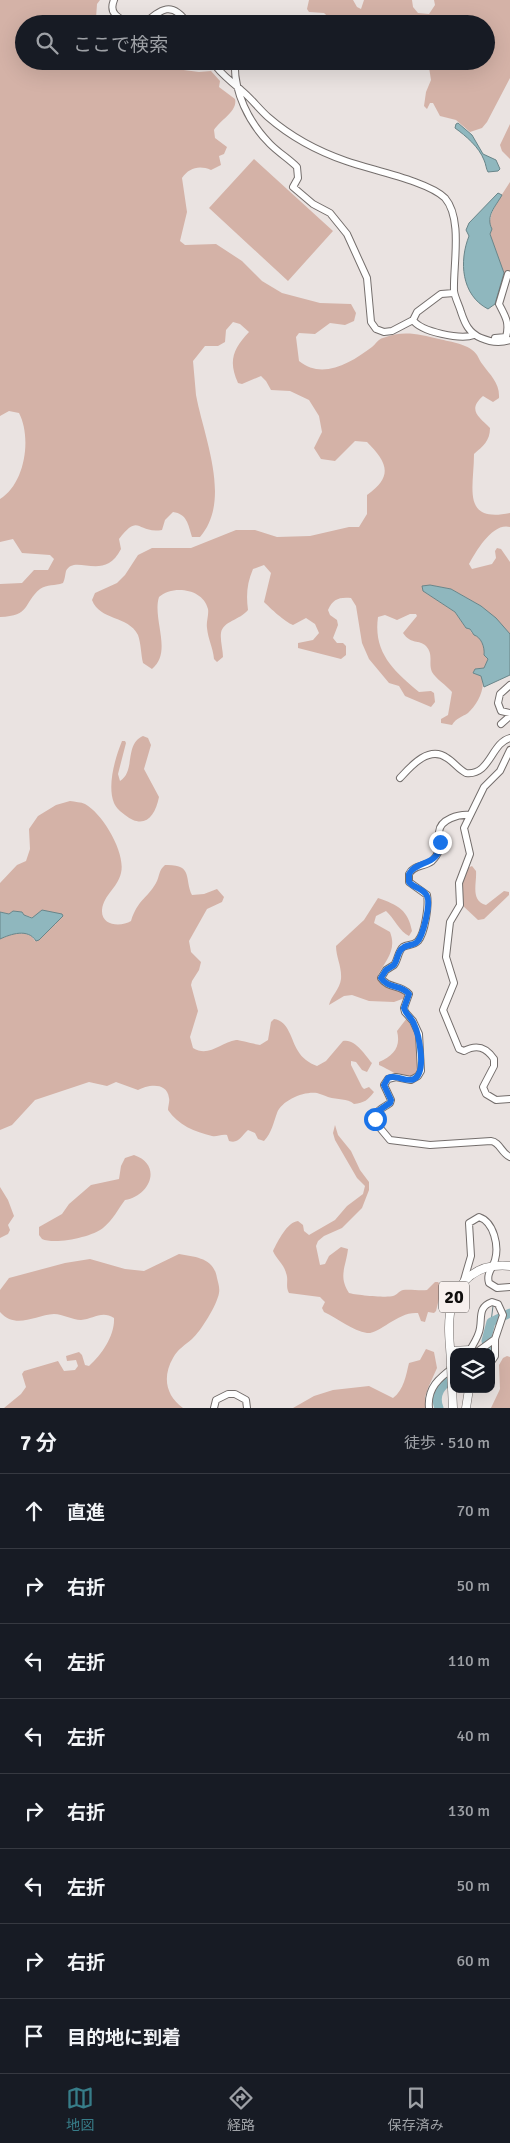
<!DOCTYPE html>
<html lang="ja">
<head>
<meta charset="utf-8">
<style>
	:root { --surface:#171b24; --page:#20242c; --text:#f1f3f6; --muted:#9ea1a6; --line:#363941; --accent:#377d89 }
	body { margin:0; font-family:Signika,"Noto Sans JP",sans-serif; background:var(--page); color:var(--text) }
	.controls { position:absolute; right:15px; bottom:15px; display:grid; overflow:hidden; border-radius:10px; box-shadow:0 5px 20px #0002 }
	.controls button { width:45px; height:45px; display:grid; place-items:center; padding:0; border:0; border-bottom:1px solid var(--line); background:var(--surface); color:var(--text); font:25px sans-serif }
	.stop { position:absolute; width:15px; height:15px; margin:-11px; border:4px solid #1a73e8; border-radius:50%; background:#fff }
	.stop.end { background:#1a73e8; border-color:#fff; box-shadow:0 1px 5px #0008 }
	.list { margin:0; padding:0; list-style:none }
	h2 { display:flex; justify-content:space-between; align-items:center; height:65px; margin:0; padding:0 20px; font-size:21px }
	h2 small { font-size:16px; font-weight:400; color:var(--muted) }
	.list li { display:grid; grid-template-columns:32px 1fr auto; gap:15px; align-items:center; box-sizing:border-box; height:75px; padding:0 20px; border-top:1px solid var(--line) }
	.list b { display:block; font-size:19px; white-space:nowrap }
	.list em { font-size:16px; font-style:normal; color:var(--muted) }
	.icon { flex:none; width:28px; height:28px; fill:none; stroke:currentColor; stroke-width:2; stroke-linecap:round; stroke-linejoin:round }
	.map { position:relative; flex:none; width:510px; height:1408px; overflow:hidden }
	.search { position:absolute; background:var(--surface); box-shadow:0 5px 20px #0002; left:15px; right:15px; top:15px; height:55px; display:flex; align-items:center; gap:12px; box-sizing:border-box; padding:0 18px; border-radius:28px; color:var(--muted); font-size:19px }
	.sheet { height:665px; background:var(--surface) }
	nav { display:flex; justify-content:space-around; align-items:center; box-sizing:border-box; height:70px; border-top:1px solid var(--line); background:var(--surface); font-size:14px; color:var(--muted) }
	nav a { display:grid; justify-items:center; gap:2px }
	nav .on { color:var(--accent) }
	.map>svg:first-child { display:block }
</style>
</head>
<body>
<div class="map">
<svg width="510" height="1408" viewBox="0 0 510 1408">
	<rect width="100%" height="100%" fill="#eae3e1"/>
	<path fill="#d4b2a7" d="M0 0H100L97 4 96 18 103 24H24V61H158L176 69 199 72 211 71 220 81 219 87 235 99C238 111 220 120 214 130L215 138 227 147 224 154 219 156 221 165 211 170C199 165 189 168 182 178L187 212 180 241 185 245 216 244 242 261 262 281 282 293 320 303 351 304 356 313 354 321 345 325 330 323 315 334 299 333 296 337 299 361C322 380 351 363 372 347 376 344 378 339 383 338 403 330 419 334 439 339 451 342 470 344 477 355 479 358 480 362 483 365 490 375 500 383 499 398L493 402 483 396C467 410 479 417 490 428 490 441 483 446 474 454 474 488 461 523 510 513V527C493 522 476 551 469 564L472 569 492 564 496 558 495 551 497 548 501 549 510 562V634L481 606 451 589 430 585 426 593 455 612 466 628 470 629 471 632C480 637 486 644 484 655L488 659 484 668 475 669 473 673 481 676C487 687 477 705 468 713 462 717 456 718 452 725L441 723V719L448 715 452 692C447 686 435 678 432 672 428 663 434 655 426 646 419 639 411 645 403 633L417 616 416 614H410L397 620 385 615 378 617C373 653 394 671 419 692L431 691 434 693 435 702 431 707 405 696 399 686 389 683 369 659 362 643 356 606 351 598C339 597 333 599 328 610L330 615 337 620 338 625 333 638 337 643H343L346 646V655L341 659 298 648V643L313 640 319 633 315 624 306 618 293 625C285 622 270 608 264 602L271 573 264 565 253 569C247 583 246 595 248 610 240 620 223 621 221 633 220 640 223 650 223 657L217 662 214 659C213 648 208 639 207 628 206 622 209 615 208 609 203 588 172 585 159 597 152 619 173 652 152 669L143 663C141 655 141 643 138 635 128 615 100 621 92 600L95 593 117 583 125 575 138 555 152 548H191L236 530H255L277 537 310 536 349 527H359L367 514V495C394 476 387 462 367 442L355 441 335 461 321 459 314 448 322 432 319 416 309 400 290 391 271 390 266 381 261 376 242 384 238 383C228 361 233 349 249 332L240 324 233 322 226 330 225 342 218 346H205L193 361C194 372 195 384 196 395 204 438 232 500 200 537H192C188 524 187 514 173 512L165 520 162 530C136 534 140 512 119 539L121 549C104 583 75 553 66 571 65 575 65 579 63 583 55 586 47 584 40 589 23 603 31 616 0 617V584L22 583 34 570H48L54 559 50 555 22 553 13 539 0 542V499C25 484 32 438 19 413L9 411 0 416Z
		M309 0H353L357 7 361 9 364 0H412L413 7 418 13 429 14 435 5 434 0H510V78L487 122 482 128 470 132 456 120 440 116 433 103H430L427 109 424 106 426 92 431 80 428 61H486V24H371L367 21 359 24H336L324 13 309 12 307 9Z
		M510 124V159L502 151 500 145Z
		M254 159 333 231 288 281 209 208Z
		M510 182V273H504C499 266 499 258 496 251 482 219 493 209 510 182Z
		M143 736 148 738 151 745 144 769 159 797C155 817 144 830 125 815 121 812 116 808 114 803 107 786 115 758 122 741H125L126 743 118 774 120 781C136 771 124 744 143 736Z
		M70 801C75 802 81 802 85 804 103 814 126 853 121 873 117 889 104 894 102 910 101 926 121 927 131 921 138 899 147 899 156 883 160 876 158 871 165 865 194 864 184 879 192 895L204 894 217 889 224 897 222 902 207 909 189 941 191 952 201 962 199 970 192 981 191 985 198 1011 190 1037 193 1048C209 1058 221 1042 236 1040 240 1040 254 1044 260 1045L268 1040 271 1022 274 1019C289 1021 291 1040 298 1051 302 1058 309 1063 317 1066L326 1061 343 1041C355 1038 365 1055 372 1063L367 1072 362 1070 356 1062 351 1061V1065L362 1087 364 1089 369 1087 374 1092C368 1100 364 1103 354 1104 347 1098 338 1100 328 1097 325 1096 321 1094 317 1093 304 1091 282 1100 277 1113 273 1124 272 1132 264 1141L258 1139 255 1133 248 1130C241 1136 239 1144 229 1141L227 1135C221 1134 217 1137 212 1136 195 1132 178 1125 168 1110 168 1106 170 1101 169 1098 167 1081 147 1085 138 1090L116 1082 107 1086 89 1082 35 1100 12 1125 0 1130V939C11 934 28 928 35 941L50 927 56 924 24 915 22 912 13 911 9 914 0 912V883L17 865 26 861 30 849 29 829 38 816 56 805Z
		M472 866 476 871C477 883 470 901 486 905L504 891 509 892V895L484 919 478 920 461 904C461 891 457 871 472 866Z
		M378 898C398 905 408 910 412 931L409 936C400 932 394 918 386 911L376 916 374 923 390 932C397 950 386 960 378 975L379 980 407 992 405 998 394 1002 369 1001 352 995 344 996 329 1005C331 996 340 989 341 979 342 967 336 957 336 946L364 920Z
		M407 1018 415 1028 421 1064 417 1074C402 1081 393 1071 379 1065V1062C394 1055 401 1047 397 1031Z
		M335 1125 338 1135 351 1151 360 1170 369 1182V1190L362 1208 342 1228 324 1236 318 1241 316 1246 320 1265 325 1264 329 1256 341 1247 348 1249C346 1267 338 1276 349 1293 355 1295 387 1298 393 1296 397 1295 399 1291 403 1290 410 1289 420 1291 427 1290L435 1282H438L442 1287 436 1311 434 1313 428 1312 425 1322 421 1321 418 1313C398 1311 380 1334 367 1333 353 1331 337 1318 324 1312L322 1308 325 1302 320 1297 289 1293C285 1286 289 1280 286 1273 284 1264 276 1259 273 1251 278 1241 287 1222 298 1221L303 1225 304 1231 309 1235 335 1220 347 1206 363 1194 365 1186 357 1178 335 1140 333 1133Z
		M134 1155C163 1165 150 1196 125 1200 118 1209 113 1220 103 1228 92 1237 55 1245 42 1239L39 1235V1227L62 1214 69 1204 91 1185 119 1179 121 1166 125 1158Z
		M0 1187 8 1200 14 1216 8 1225 10 1230 8 1234 0 1238Z
		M179 1254C196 1257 214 1258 217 1278 218 1282 220 1288 219 1293 217 1305 201 1331 192 1339 185 1345 178 1349 173 1358 162 1377 166 1396 183 1408H4L21 1394 26 1387 22 1374 24 1371 58 1361 64 1371 75 1370 78 1366 76 1360 67 1361 66 1356 79 1352 82 1355 85 1365 89 1366C102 1355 115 1335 114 1318 102 1310 93 1319 81 1320 72 1320 63 1314 54 1314 35 1315 16 1330 0 1312V1290L9 1278 65 1263 90 1259 125 1269 144 1271Z
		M426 1349 434 1352 437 1368 428 1388 425 1397 426 1408H293L314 1396 333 1390 369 1386 393 1398C404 1390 406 1375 409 1363L420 1360Z
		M507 1356 510 1357V1408H491L500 1389 499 1365 503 1358Z"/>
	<path fill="#8fb7be" stroke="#698589" d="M458 123 472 135 483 154 496 160 500 169 498 171 488 172C486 169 486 164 484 160 479 147 466 136 455 128L456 124Z
		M498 193 502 195C496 206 485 216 492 229L490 234 504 273 495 304 488 309C461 295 459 261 469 236L466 230 469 223Z
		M430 585 451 589 481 606 496 618 510 634V675L484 687 481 676 473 673 475 669 484 668 488 659 484 655C485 647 481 637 474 635L470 629 466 628 455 612 423 591 422 586Z
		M42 910 62 914 63 916 39 940 36 941C28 928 11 934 0 939V912L9 914 13 911 22 912 24 915 32 918Z"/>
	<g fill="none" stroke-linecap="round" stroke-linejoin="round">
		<path stroke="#698589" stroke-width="1" d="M491 1322 493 1306"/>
		<path stroke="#8fb7be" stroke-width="9" d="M486 1352 488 1349 486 1341 491 1322 510 1313
			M439 1408C433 1393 443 1385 454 1375"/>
		<defs>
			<path id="minor" d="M114 0C108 14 119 18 130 24
				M144 24C161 9 172 0 188 24
				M212 61C220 74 230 80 241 90 251 98 258 108 268 117 291 137 317 151 346 161 371 170 428 181 445 198 463 219 453 265 454 291 455 298 459 305 461 312 465 324 469 333 481 338 490 342 501 343 510 340
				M235 61C233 91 249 123 270 144 279 153 289 159 297 167L298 178 293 187 313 204 330 213 347 234 367 278 371 322 376 329 384 332 392 331 413 320 417 312 441 294 454 293
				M413 320C421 332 461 340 474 335
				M495 338 506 337C510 322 505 316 499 304L508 274
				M510 685 500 694 498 703 501 711 510 713
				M501 724 510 716
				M510 750 500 771 484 787 464 828 470 854 459 883 460 905 450 922 446 957 454 983 443 1010 459 1049 464 1051C477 1044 486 1047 494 1059V1066L483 1087 486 1094 496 1100 510 1099
				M400 778C411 766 429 745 447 758 454 762 458 769 466 773 490 776 491 743 510 738
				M470 815C459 814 440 819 439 832 438 844 443 850 432 861 424 867 413 865 409 874V882L427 895C429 905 425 933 418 941 413 946 408 944 403 947 398 951 398 960 394 965L386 970 381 978C388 989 401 984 409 994L404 1008 405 1012 413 1021 419 1034 421 1071 418 1076 411 1080 396 1077 388 1079 384 1085 391 1100 390 1103C382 1109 374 1110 375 1122L390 1140 430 1145 491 1141C500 1142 501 1153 510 1157
				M464 1280 471 1256 469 1223 479 1217C494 1222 499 1246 495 1260 493 1268 486 1273 489 1283L497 1288 510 1287
				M470 1350C474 1343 479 1336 480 1328 482 1317 478 1307 492 1302L498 1304 503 1315 495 1339V1356L491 1362
				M477 1352 495 1339
				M214 1408 216 1400 228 1394H235L246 1400 247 1408
				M429 1408C427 1388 439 1378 454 1367"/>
			<path id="major" d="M451 1351 470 1350 474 1352
				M451 1366C451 1354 449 1341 449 1328 449 1290 470 1262 510 1266
				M452 1388 453 1408
				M466 1408 469 1389"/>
		</defs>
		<use href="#minor" stroke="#746e6c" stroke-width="8"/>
		<use href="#major" stroke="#746e6c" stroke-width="9"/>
		<use href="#minor" stroke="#fff" stroke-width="6"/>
		<use href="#major" stroke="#fff" stroke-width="8"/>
		<defs>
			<path id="major-bridge" d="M451 1366 452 1388"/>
		</defs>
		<use href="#major-bridge" stroke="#746e6c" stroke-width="9" stroke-linecap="butt"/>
		<use href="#major-bridge" stroke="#fff" stroke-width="8"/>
	</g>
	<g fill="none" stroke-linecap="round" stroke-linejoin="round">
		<path stroke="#1a73e8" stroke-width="6" d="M375 1119 378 1111 390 1103 391 1100 384 1085 388 1078C397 1074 406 1083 414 1079 427 1073 419 1035 414 1024 412 1018 406 1015 404 1008L409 994C401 984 388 989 381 978L386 970 394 965C398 960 397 951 403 948 407 944 413 946 417 942 423 936 431 904 427 896 424 889 414 888 409 882V874C416 860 441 866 440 842"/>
	</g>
	<g text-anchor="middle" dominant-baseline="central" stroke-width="5" stroke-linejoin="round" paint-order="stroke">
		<rect fill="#f7f0ee" stroke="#565251" stroke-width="1" x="439" y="1281.5" width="30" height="31" rx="4"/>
		<g font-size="18" font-weight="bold" fill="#110f0e">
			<text x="454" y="1297">20</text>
		</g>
	</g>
</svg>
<div class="controls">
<button><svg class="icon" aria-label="layers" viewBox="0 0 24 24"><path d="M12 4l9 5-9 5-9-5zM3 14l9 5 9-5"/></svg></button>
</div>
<div class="stop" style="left:375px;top:1119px"></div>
<div class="stop end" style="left:440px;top:842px"></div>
<div class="search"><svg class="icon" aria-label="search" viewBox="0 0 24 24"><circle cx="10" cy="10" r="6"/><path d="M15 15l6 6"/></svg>ここで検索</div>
</div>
<section class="sheet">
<h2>7 分<small>徒歩 · 510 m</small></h2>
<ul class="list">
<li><svg class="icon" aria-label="ahead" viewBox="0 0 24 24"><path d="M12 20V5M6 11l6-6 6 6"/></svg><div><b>直進</b></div><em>70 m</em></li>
<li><svg class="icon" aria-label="right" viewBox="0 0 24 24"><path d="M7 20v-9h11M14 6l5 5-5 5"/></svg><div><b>右折</b></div><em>50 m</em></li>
<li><svg class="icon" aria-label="left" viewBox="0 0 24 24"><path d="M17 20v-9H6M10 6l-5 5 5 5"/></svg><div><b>左折</b></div><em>110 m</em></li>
<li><svg class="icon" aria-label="left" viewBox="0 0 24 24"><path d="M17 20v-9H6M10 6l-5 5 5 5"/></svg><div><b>左折</b></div><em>40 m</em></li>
<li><svg class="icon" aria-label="right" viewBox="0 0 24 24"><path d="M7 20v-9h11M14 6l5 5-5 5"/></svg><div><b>右折</b></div><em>130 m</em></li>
<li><svg class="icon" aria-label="left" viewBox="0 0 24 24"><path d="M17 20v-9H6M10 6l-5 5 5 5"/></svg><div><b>左折</b></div><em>50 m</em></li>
<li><svg class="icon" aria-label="right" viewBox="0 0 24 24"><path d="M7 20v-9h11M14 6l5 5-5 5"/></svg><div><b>右折</b></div><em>60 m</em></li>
<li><svg class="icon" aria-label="arrive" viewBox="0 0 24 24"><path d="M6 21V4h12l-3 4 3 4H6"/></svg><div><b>目的地に到着</b></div></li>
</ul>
</section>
<nav>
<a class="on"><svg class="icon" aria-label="map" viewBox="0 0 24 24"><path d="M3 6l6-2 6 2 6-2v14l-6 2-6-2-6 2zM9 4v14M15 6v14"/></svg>地図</a>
<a><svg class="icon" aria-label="directions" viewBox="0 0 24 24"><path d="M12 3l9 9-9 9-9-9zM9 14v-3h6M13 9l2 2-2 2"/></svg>経路</a>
<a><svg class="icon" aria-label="saved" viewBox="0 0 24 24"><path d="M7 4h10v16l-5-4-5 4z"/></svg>保存済み</a>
</nav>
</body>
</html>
